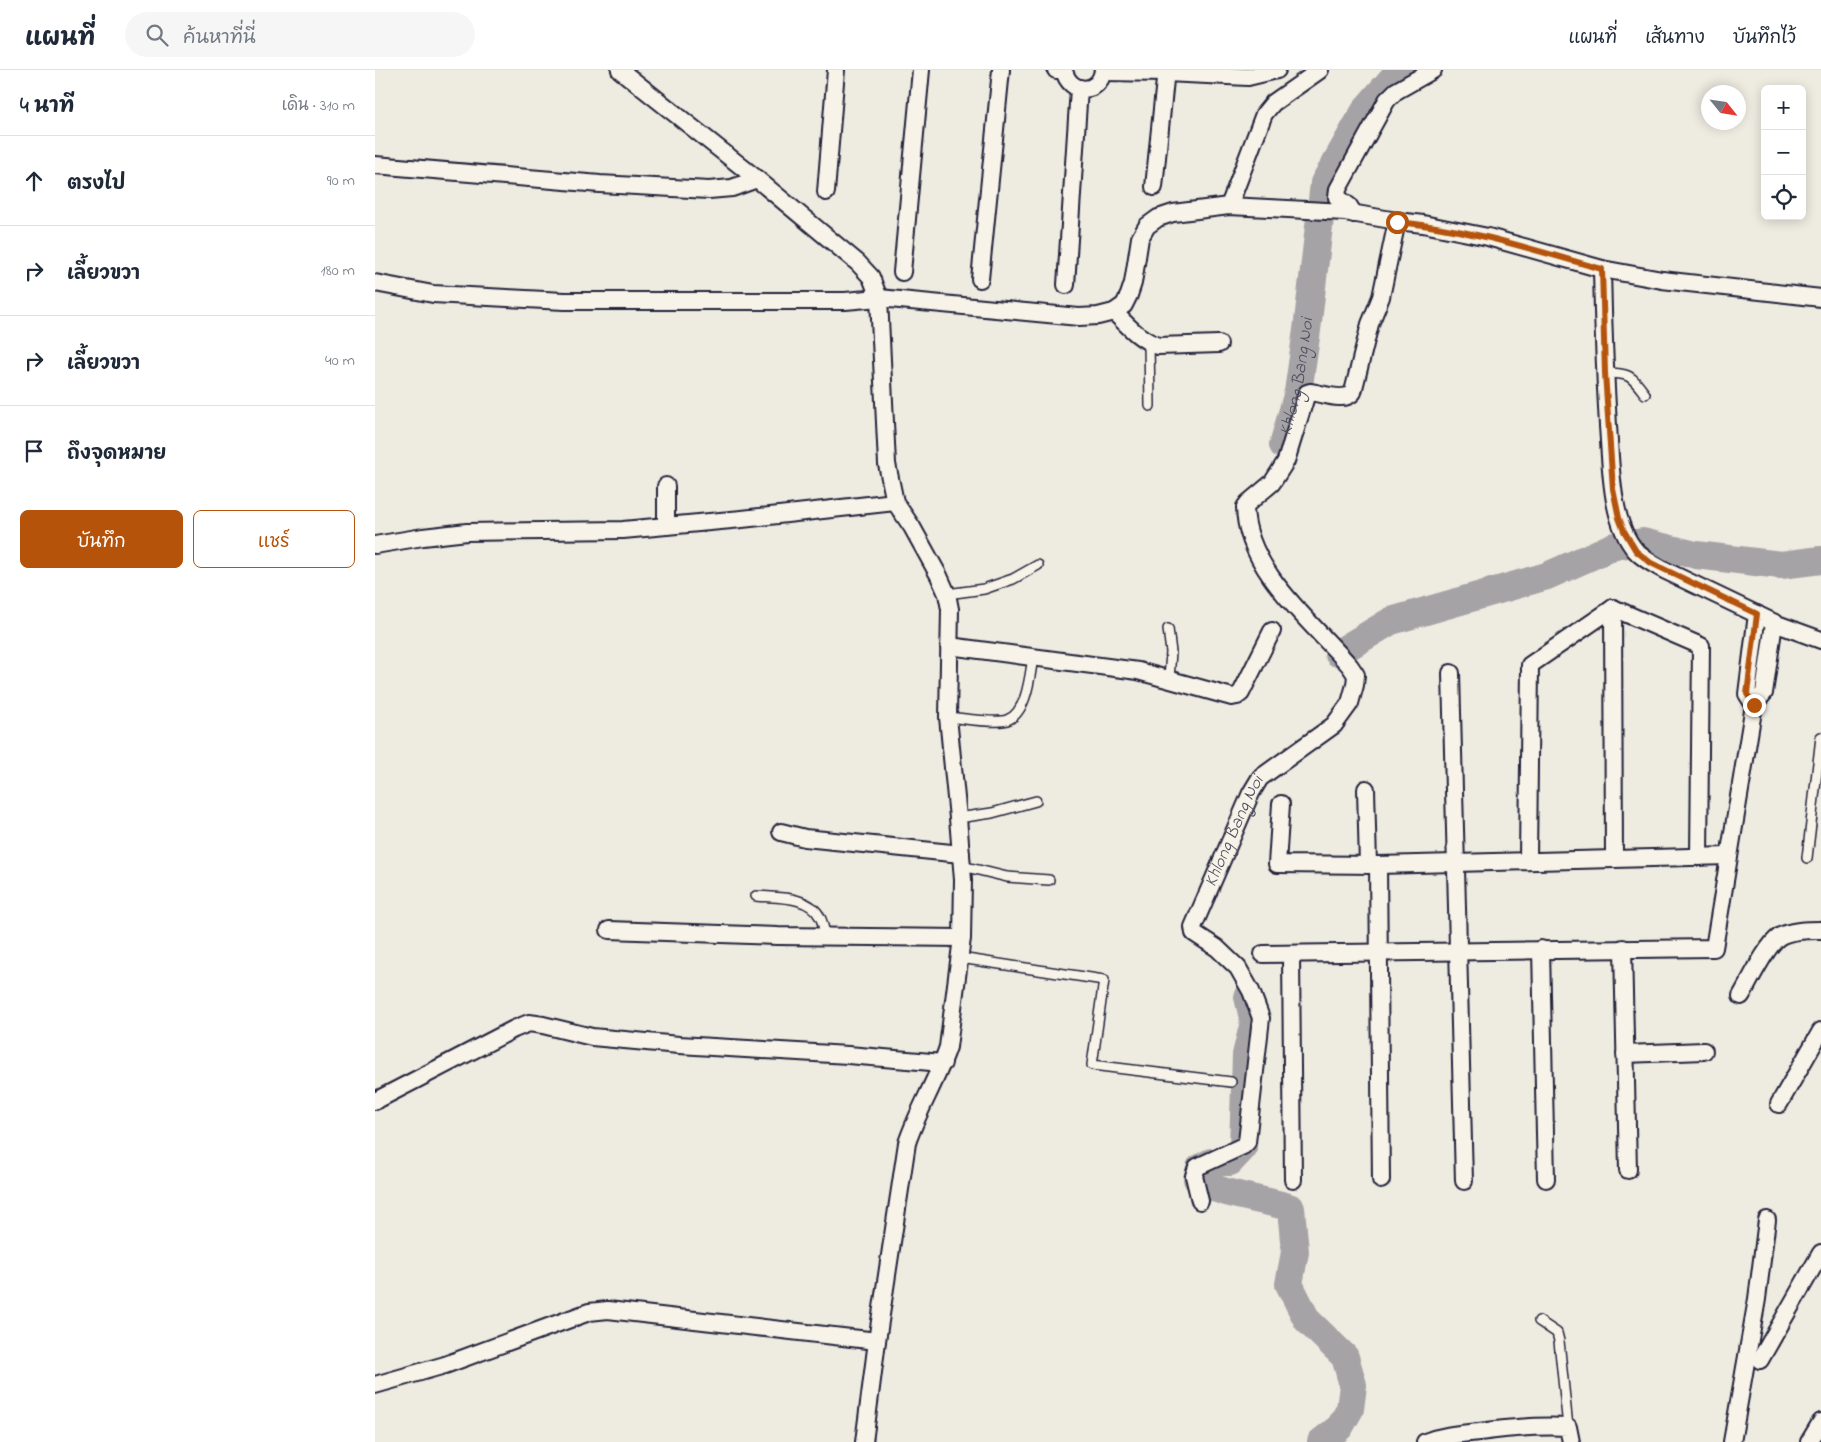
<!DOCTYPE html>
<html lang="th">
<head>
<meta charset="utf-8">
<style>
	:root { --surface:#fff; --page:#f6f6f7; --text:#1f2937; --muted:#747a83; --line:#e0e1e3; --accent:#b45309 }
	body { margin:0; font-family:"Indie Flower","Playpen Sans Thai",sans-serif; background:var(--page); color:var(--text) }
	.controls { position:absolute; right:15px; top:15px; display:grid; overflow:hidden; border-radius:8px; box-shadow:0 2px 12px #0003 }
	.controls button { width:45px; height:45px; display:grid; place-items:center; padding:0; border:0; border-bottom:1px solid var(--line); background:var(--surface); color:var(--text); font:25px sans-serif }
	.compass { position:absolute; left:1326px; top:15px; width:45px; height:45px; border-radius:50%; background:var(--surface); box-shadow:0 2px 12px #0003; rotate:120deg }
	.stop { position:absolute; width:15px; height:15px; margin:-11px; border:4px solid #b45309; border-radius:50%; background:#fff }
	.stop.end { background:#b45309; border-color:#fff; box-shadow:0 1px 5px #0008 }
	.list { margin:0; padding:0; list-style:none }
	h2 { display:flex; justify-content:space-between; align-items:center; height:65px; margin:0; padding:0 20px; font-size:21px }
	h2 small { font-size:16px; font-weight:400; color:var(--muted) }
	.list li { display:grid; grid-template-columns:32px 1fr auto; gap:15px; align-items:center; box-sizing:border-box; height:90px; padding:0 20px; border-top:1px solid var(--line) }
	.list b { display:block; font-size:19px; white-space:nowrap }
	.list em { font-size:16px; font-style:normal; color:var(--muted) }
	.actions { display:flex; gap:10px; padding:15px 20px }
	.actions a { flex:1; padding:11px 0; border:1px solid var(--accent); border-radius:8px; text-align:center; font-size:18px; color:var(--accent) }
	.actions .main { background:var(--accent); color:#fff }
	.icon { flex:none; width:28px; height:28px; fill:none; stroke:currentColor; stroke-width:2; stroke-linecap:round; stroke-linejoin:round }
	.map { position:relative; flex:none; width:1446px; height:1372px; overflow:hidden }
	header { display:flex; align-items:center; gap:30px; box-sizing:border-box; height:70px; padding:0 25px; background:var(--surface); border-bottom:1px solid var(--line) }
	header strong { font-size:24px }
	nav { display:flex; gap:28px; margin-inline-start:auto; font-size:18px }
	.search { width:350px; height:45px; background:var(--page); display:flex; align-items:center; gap:12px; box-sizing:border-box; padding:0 18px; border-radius:28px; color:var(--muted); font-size:19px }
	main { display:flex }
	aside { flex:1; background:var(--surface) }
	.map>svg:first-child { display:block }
</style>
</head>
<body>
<header>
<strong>แผนที่</strong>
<div class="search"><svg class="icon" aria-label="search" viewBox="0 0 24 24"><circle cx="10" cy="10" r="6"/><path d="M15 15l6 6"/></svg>ค้นหาที่นี่</div>
<nav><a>แผนที่</a><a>เส้นทาง</a><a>บันทึกไว้</a></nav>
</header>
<main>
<aside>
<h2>4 นาที<small>เดิน · 310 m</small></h2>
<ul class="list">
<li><svg class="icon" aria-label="ahead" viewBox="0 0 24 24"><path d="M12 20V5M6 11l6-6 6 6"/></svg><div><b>ตรงไป</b></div><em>90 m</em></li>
<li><svg class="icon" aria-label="right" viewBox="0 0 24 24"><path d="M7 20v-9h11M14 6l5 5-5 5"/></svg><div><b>เลี้ยวขวา</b></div><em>180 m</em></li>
<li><svg class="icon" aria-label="right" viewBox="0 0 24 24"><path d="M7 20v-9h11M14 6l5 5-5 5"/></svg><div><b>เลี้ยวขวา</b></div><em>40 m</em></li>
<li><svg class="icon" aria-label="arrive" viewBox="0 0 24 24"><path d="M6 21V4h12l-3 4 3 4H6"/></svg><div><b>ถึงจุดหมาย</b></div></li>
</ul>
<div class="actions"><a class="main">บันทึก</a><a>แชร์</a></div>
</aside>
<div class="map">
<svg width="1446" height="1372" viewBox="0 0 1446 1372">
	<rect width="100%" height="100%" fill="#eeebe1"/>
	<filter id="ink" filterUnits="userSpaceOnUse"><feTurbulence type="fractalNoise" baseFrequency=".02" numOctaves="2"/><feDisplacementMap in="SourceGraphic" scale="10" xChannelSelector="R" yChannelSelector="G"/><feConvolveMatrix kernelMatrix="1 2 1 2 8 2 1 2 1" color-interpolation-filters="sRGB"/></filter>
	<g filter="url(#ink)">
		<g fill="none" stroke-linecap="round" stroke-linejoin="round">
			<g stroke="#a6a3a6" stroke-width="28">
				<path id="s1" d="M908 375 923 322 932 260 949 113 991 39 1017 9 1035 0"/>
				<path d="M963 583 1016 551 1172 506 1239 476 1268 472 1321 485 1406 495 1446 490"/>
				<path d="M873 927 879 952 871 985 868 1078 855 1092H836L825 1098 822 1109C846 1126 887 1128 916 1138L920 1182 914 1214 932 1250 970 1287 978 1315 975 1339 965 1357 946 1372"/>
			</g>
			<defs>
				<path id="lane" d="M774 272 775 336
					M1230 303C1254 303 1256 305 1270 324
					M572 524 609 519 638 509 663 495
					M793 559 796 582 794 609
					M573 647C586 648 621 654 632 650 652 643 655 605 658 587
					M583 748 617 743 661 731
					M1432 788 1446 667
					M587 796 632 807 674 810
					M381 826C401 828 434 825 445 847 448 852 449 860 450 866
					M585 888 729 910 717 995 856 1012
					M1164 1251 1182 1263 1184 1271 1193 1357"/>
				<g id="street">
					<path d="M245 0 382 109 483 193 496 207 504 228 512 394 520 432 537 457 564 506 572 524 575 539 573 647 583 748 588 810 587 868 573 977C562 1010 543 1040 532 1073L502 1271 489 1372"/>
					<path d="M681 0H689C694 25 725 25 728 0"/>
					<path d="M728 2 791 3 873 7 902 0"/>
					<path d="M0 95 225 114 334 120 357 118 382 109"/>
					<path d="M779 117 791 0"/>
					<path d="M451 122 461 0"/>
					<path d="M854 136 889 44 898 33 945 0"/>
					<path d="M979 144 974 136 962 127 963 119 1012 30 1021 21 1058 0"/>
					<path d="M1227 199C1228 251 1230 304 1233 356 1236 393 1235 452 1261 481 1268 489 1280 495 1289 500L1402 554 1446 570"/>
					<path d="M527 202 546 0"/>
					<path d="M605 209 626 0"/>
					<path d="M0 213 58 224 189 231H470L504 228 704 247 723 246 739 242 749 235 754 225 758 213 765 168 772 156 783 148 798 143 854 136 970 142 1022 151 1048 154 1113 167 1227 199 1287 210 1446 228"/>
					<path d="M691 215 704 18"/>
					<path d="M739 242C753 256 764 269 783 276L844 274"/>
					<path d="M291 456V416"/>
					<path d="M0 475 48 467 92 462 248 460 367 449 520 432"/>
					<path d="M1238 538 1239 789"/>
					<path d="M1382 544 1372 624 1379 635 1389 623 1399 553"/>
					<path d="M574 576 763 601 857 627 862 626 866 623 897 561"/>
					<path d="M1076 603 1089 1111"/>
					<path d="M991 719 993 795"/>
					<path d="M906 734 902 794 1003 795 1354 786"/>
					<path d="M406 762 430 768 586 784"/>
					<path d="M1153 791 1155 595 1238 538 1326 576 1324 787"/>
					<path d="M1003 795 1006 1110"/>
					<path d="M234 860 403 866 587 868"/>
					<path d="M1248 878 1253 1100"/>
					<path d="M1166 879 1171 1109"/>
					<path d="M888 884 1339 878 1379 635"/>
					<path d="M916 884 918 1110"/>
					<path d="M1366 926C1375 911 1391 876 1404 867 1414 860 1434 860 1446 860"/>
					<path d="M1250 984 1329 981"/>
					<path d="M0 1031 139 959 154 953 168 955 217 967 304 975 473 985 568 993"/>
					<path d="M1404 1034 1446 961"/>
					<path id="s2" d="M825 1131 819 1106 822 1097 868 1076 872 1072 886 948 876 921 863 898 842 878 819 863 818 857 876 723 885 708 959 655 975 633 980 615 981 605 975 596C937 552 871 500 870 437L873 433 897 413 911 391 932 323 935 322C946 323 970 333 978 322L995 254 1006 227 1022 151"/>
					<path d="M1385 1290 1446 1183"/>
					<path d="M0 1315 70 1295 214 1242 233 1240 502 1271"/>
					<path d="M1050 1372C1068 1365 1085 1364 1104 1362 1134 1358 1163 1355 1193 1357L1196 1372"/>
					<path d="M1357 1372 1382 1229 1392 1150"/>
					<path d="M1434 1372 1446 1352"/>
				</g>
			</defs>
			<use href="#lane" stroke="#22223b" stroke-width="12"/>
			<use href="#street" stroke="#22223b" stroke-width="20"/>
			<use href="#lane" stroke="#f7f3e8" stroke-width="9"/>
			<use href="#street" stroke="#f7f3e8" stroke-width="16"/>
		</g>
	</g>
	<g fill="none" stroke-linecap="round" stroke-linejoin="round" filter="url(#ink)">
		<path stroke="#b45309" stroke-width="6" d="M1022 152C1092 158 1159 180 1227 199L1230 303 1238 419 1244 448 1249 461 1261 481 1276 493 1382 544 1372 624 1379 635"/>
	</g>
	<g text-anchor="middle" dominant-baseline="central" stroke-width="4" stroke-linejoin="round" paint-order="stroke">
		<g font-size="18" font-style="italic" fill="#504f60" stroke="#f7f3e8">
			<text stroke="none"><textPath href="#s1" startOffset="70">Khlong Bang Noi</textPath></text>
			<text stroke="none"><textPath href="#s2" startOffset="438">Khlong Bang Noi</textPath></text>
		</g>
	</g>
</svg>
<div class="controls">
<button>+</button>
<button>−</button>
<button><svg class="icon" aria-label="locate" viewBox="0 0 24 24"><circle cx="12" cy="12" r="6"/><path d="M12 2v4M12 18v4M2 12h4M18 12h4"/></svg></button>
</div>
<svg class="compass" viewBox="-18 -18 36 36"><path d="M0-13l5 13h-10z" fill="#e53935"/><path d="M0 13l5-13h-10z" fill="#747a83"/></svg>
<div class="stop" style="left:1022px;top:152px"></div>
<div class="stop end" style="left:1379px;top:635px"></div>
</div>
</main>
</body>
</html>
